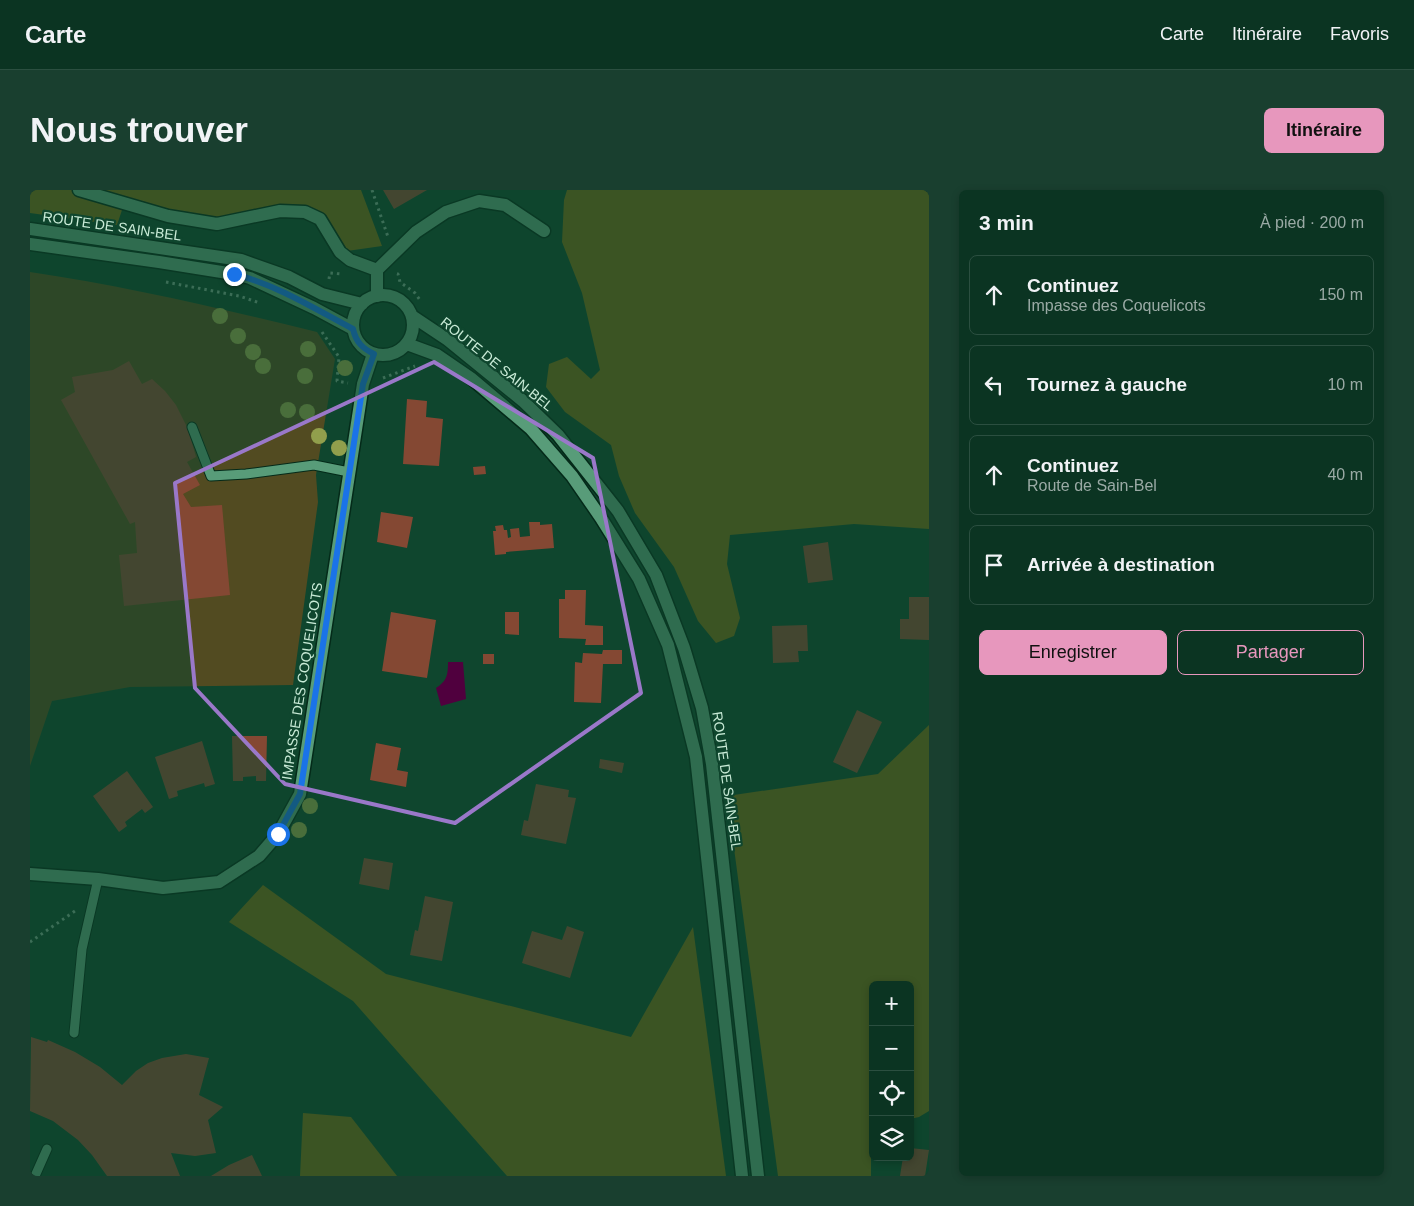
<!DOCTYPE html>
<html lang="fr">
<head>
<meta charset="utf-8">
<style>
	:root { --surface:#0b3422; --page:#193f2f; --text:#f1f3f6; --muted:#9aaaa5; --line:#2b4f40; --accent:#e797bd }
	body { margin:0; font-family:Arial,sans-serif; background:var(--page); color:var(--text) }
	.controls { position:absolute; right:15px; bottom:15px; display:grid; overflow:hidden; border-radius:8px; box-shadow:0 2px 8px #0003 }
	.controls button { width:45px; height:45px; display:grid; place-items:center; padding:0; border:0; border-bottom:1px solid var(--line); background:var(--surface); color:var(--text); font:25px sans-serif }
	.stop { position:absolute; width:15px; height:15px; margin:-11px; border:4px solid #1a73e8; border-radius:50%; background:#fff }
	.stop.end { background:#1a73e8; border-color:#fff; box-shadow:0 1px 5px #0008 }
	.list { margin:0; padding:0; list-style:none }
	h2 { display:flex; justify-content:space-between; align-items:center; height:65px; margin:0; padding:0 20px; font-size:21px }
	h2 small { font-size:16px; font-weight:400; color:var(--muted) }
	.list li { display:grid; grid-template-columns:32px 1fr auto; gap:15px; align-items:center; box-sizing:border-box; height:80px; margin:0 10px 10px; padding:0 10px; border:1px solid var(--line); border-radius:8px }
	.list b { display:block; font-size:19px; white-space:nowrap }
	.list p { margin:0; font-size:16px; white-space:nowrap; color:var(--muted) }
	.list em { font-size:16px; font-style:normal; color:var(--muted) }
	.actions { display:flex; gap:10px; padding:15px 20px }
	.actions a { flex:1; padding:11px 0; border:1px solid var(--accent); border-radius:8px; text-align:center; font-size:18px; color:var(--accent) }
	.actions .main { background:var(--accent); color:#111 }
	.icon { flex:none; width:28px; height:28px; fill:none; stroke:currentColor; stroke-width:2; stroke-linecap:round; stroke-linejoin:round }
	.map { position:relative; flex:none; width:899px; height:986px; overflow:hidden; border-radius:8px }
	header { display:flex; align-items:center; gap:30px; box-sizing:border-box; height:70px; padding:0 25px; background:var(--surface); border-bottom:1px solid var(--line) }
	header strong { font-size:24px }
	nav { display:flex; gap:28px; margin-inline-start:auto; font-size:18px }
	.intro { display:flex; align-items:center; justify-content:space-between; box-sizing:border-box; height:120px; padding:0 30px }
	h1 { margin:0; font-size:35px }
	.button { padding:12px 22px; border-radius:8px; background:var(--accent); color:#111; font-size:18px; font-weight:700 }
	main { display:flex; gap:30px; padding:0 30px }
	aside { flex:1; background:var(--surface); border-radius:8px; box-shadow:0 2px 8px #0003 }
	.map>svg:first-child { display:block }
</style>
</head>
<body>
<header>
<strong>Carte</strong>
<nav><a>Carte</a><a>Itinéraire</a><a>Favoris</a></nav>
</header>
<div class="intro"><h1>Nous trouver</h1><a class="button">Itinéraire</a></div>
<main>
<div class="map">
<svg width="899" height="986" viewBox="0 0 899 986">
	<rect width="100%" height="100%" fill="#0f462e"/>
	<path fill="#524b21" d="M0 82C97 96 192 119 287 142L305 169 286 285 288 312 263 495 100 497 22 511 0 576Z"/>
	<path fill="#726618" d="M0 0H331L352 56 310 62 275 22 187 34 94 14 87 35 0 23Z
		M537 0H899V339L824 334 700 345 697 374 710 428 704 446 686 453 668 431 644 377 605 323 589 286 581 255 535 222 516 197 519 174 537 167 561 189 570 180 552 103 532 52 534 10Z
		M899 535V921L889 927 880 929V795H843V935L841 936V986H748L697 606 848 584Z
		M233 695 356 784 601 847 663 737 696 986H477L323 811 199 732Z
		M273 923 321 927 367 986H270Z"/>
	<path fill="#50003e" d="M418 472H433L436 509 411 516 406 498C417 491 418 485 418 472Z"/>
	<path fill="#844833" d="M353 0H397L364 19Z
		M99 171 112 194 122 189 135 201 146 215 158 239 166 267 157 272 170 295 153 304 161 317 192 315 200 405 94 416 89 365 107 363 105 332 100 334 31 210 45 202 42 187 83 180Z
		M377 209 397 211 396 227 413 229 409 276 373 274Z
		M455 276 456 284 444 285 443 277Z
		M351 322 383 327 377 358 347 352Z
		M499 332H510V335L522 334 524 358 476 362V364L465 365 463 341H466L465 336 473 335 474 340H477L478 348 481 347 480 339 489 338 490 347 500 346Z
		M798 352 803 390 778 393 773 356Z
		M535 400H556L555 435 573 436V455H555L556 449 529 448V409H535Z
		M879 407H899V450L870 449V429H879Z
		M361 422 406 430 397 488 352 481Z
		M475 422H489V445L475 444Z
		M777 435 778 461H768L769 472 743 473 742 436Z
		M573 460H592V474H573L571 513 544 512 545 472 552 473 553 463 572 464Z
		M453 464H464V474H453Z
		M827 520 852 532 827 583 803 572Z
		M202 546H237L236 591H226V586L213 587V591H203Z
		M172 551 185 594 175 597 174 593 147 601 148 606 139 609 125 567Z
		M346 553 371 558 367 580 378 582 376 597 340 590Z
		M570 569 594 573 592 583 569 578Z
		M97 581 123 617 115 623 112 619 95 632 97 636 89 642 63 606Z
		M506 594 539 600 538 607 546 608 536 654 491 645 494 630 498 631Z
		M334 668 363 673 359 700 329 694Z
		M395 706 423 712 412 771 380 765 385 740 388 741Z
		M537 736 554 742 540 788 492 773 502 741 532 750Z
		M1 847 17 852 18 850 45 862 70 877 92 895 106 881 118 873 132 868 156 864 179 868 169 905 193 917 178 930 186 963 165 966 141 963 150 986H77L62 965 48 950 23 931 0 921Z
		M880 958 899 960 895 986H870L873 967H880Z
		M222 965 232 986H181L199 975Z"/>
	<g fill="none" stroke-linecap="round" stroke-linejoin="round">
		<defs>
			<path id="lane" d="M162 237 181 286 216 284 284 275 319 282
				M44 843 52 759 68 689
				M5 986 17 959"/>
			<path id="street" d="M49 0 138 26 187 34 250 21 275 22 290 29 310 62 320 70 347 80
				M347 106V80L386 42 416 22 449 11 475 15 514 41
				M0 684 68 689 133 698 189 692 229 666 248 644 270 604 333 194 343 164"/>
			<path id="secondary" d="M0 39 211 70 259 87 292 104 332 114
				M0 54 129 72 204 84 220 88 284 118 323 139
				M323 135a30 30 0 1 1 60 0a30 30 0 1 1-60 0Z
				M382 126 418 150 493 211 528 245 588 321 626 385 654 458 672 518 682 574 728 986
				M377 154 407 165 442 189 501 239 542 286 571 328 609 389 638 455 666 567 712 986"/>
		</defs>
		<use href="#lane" stroke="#042a19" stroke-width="11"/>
		<use href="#street" stroke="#042a19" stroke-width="15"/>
		<use href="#secondary" stroke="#042a19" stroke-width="15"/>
		<path stroke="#719d87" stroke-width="3" stroke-dasharray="2.5 4" stroke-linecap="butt" d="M342 0 358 47
			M367 84H368L370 92 385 103 390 110
			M299 89 300 83 311 84
			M136 92 209 106 230 113
			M292 142 309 167 307 191 318 193
			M353 188 385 176
			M0 752 45 721"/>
		<use href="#lane" stroke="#589c79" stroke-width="9"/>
		<use href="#street" stroke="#589c79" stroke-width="12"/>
		<use href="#secondary" stroke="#589c79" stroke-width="12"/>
	</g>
	<g fill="#919f4c">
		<circle cx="190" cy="126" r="8"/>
		<circle cx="208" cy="146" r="8"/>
		<circle cx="278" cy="159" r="8"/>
		<circle cx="223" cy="162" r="8"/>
		<circle cx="233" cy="176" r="8"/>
		<circle cx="315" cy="178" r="8"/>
		<circle cx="275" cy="186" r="8"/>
		<circle cx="258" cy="220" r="8"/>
		<circle cx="277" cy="222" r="8"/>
		<circle cx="289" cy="246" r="8"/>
		<circle cx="309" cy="258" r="8"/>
		<circle cx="280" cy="616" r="8"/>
		<circle cx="269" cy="640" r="8"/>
	</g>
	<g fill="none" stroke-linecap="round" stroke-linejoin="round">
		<path stroke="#1a73e8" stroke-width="6" d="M204 84C247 95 285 119 323 139 326 152 332 158 344 164L333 194 270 604 248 644"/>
	</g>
	<path d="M0 0H899V986H0ZM404 172 563 268 611 503 425 633 255 594 165 498 145 293Z" fill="#0f462e" fill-opacity=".55" fill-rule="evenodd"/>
	<path fill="none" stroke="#9a78c9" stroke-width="4" stroke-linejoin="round" d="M404 172 563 268 611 503 425 633 255 594 165 498 145 293Z"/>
	<g text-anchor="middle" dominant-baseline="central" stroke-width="4.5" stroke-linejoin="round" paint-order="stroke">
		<g font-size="14" fill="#c9ebd7" stroke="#0f462e">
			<text transform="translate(82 36) rotate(8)">ROUTE DE SAIN-BEL</text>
			<text transform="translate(467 174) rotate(39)">ROUTE DE SAIN-BEL</text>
			<text transform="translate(272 491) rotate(-81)">IMPASSE DES COQUELICOTS</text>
			<text transform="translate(697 591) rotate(82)">ROUTE DE SAIN-BEL</text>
		</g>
	</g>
</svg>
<div class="controls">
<button>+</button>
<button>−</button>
<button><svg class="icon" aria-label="locate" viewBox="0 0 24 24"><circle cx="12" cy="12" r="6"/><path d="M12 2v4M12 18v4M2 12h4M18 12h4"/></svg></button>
<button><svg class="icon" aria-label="layers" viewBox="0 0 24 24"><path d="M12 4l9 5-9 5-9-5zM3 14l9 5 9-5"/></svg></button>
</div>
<div class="stop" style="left:248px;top:644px"></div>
<div class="stop end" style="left:204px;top:84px"></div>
</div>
<aside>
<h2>3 min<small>À pied · 200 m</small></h2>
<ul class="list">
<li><svg class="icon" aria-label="ahead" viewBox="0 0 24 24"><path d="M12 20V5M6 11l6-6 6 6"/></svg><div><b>Continuez</b><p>Impasse des Coquelicots</p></div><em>150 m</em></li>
<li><svg class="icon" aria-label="left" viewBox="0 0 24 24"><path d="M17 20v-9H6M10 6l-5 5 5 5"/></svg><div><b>Tournez à gauche</b></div><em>10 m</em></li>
<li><svg class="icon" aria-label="ahead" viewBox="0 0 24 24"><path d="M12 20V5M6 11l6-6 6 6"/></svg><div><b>Continuez</b><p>Route de Sain-Bel</p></div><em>40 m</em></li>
<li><svg class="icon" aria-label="arrive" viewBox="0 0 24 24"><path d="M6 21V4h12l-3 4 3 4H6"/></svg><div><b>Arrivée à destination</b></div></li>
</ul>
<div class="actions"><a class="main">Enregistrer</a><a>Partager</a></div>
</aside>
</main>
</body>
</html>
